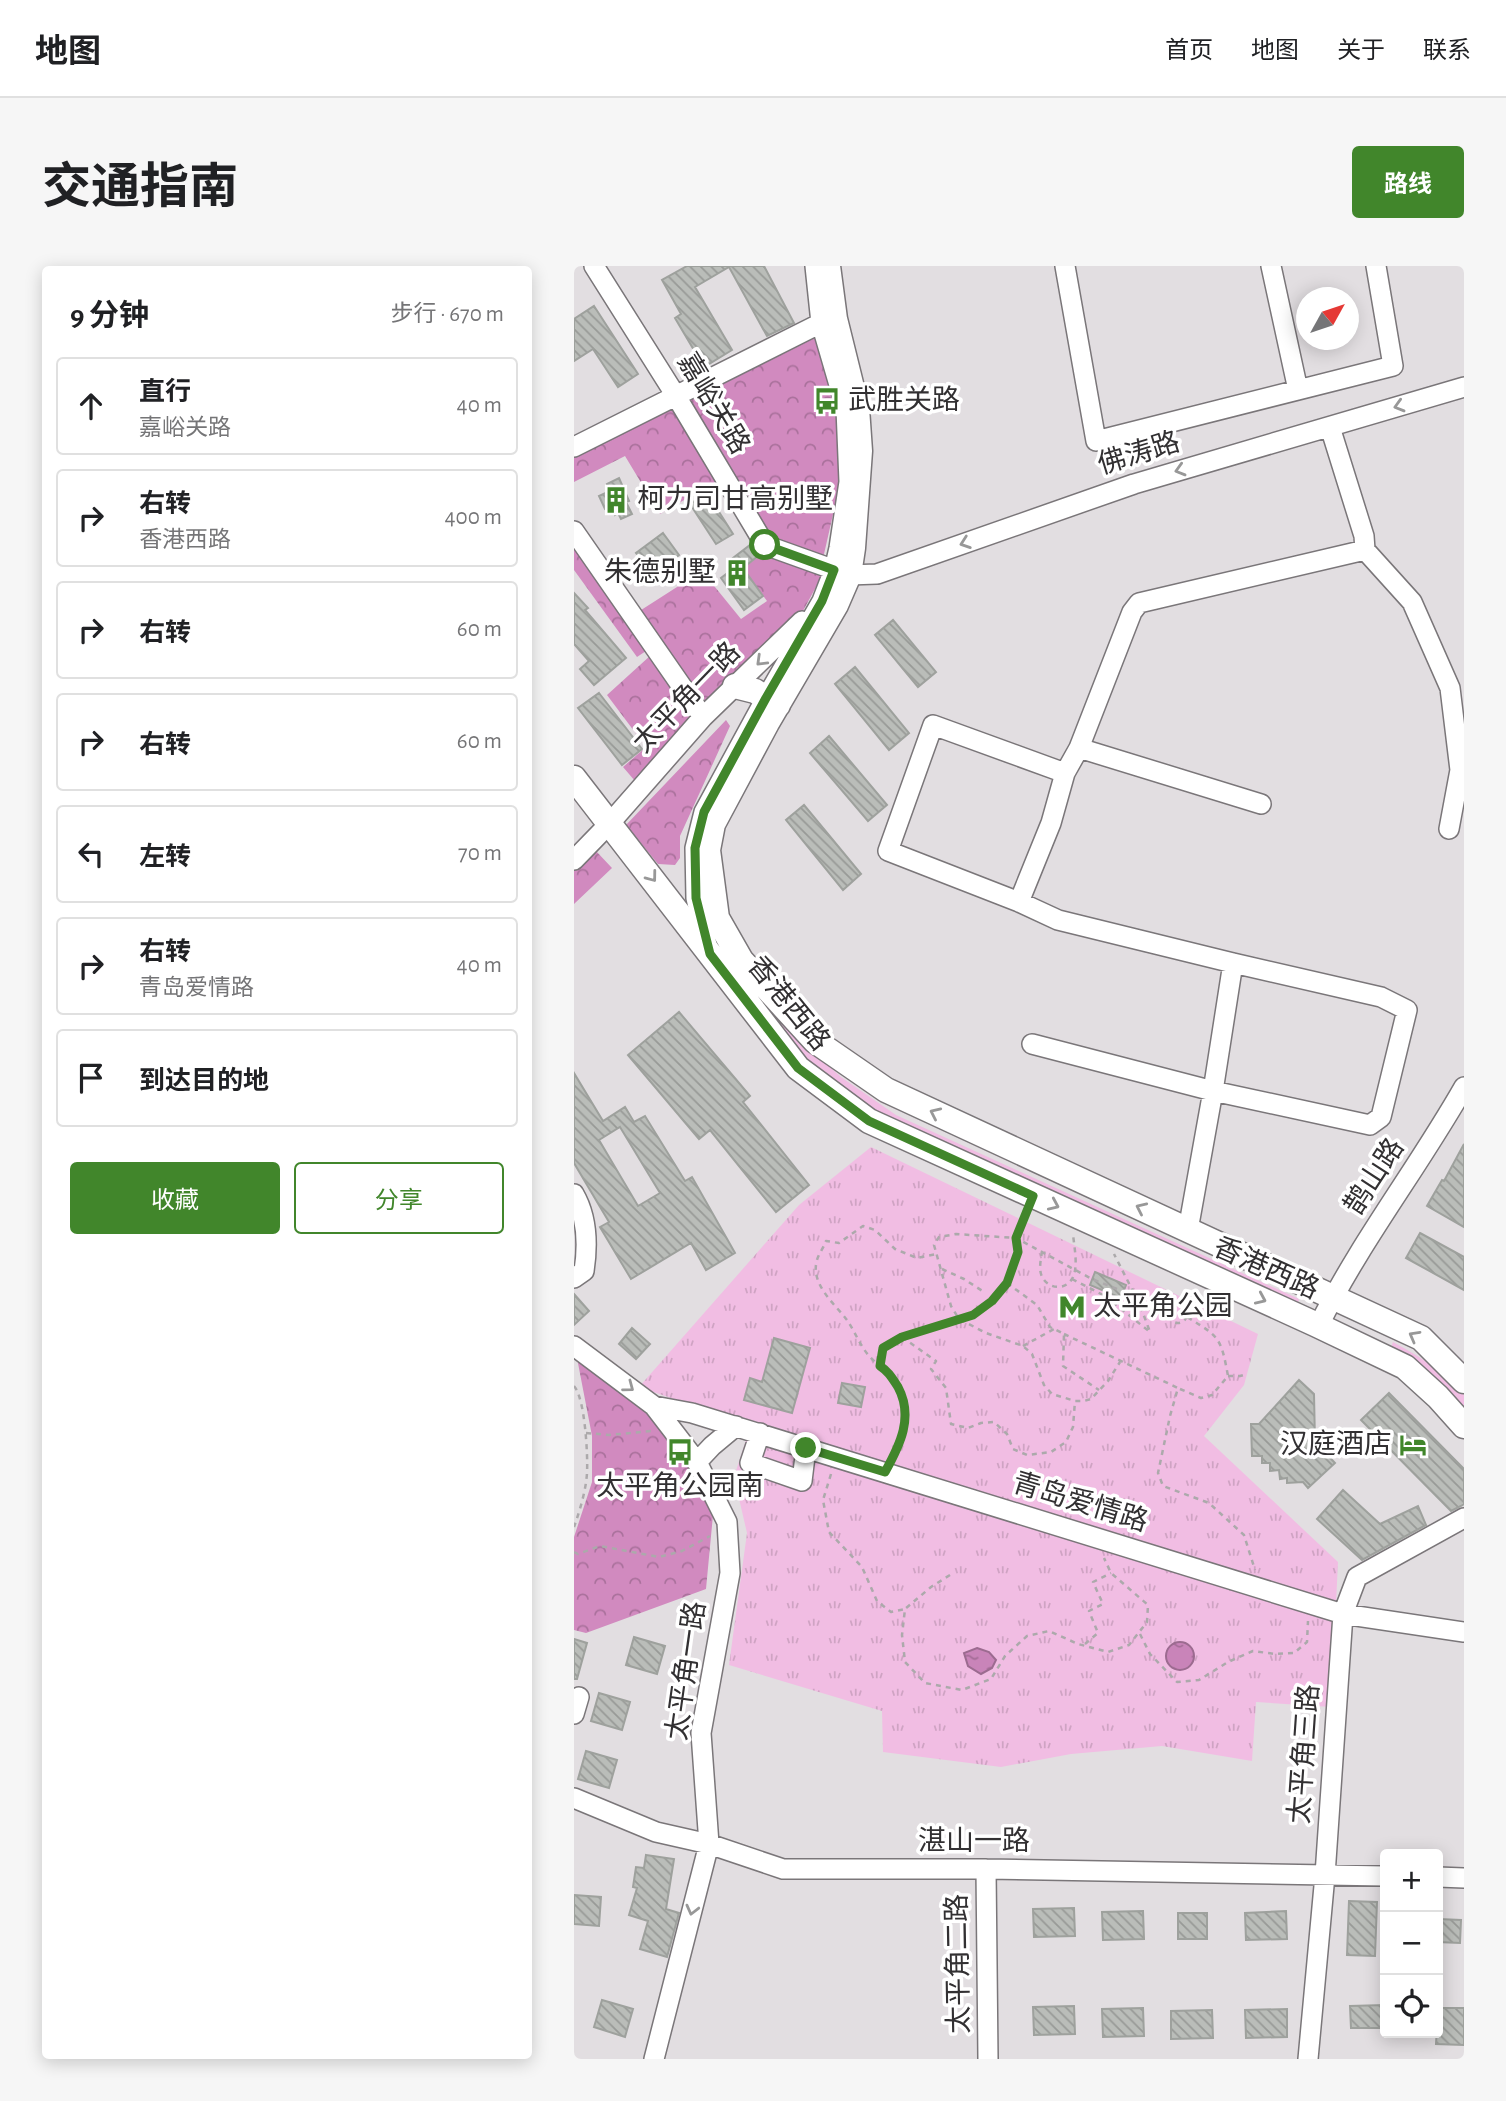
<!DOCTYPE html>
<html lang="zh">
<head>
<meta charset="utf-8">
<style>
	:root { --surface:#fff; --page:#f6f6f6; --text:#202124; --muted:#757577; --line:#e0e0e0; --accent:#41862b }
	body { margin:0; font-family:"Alegreya Sans","Noto Sans SC",sans-serif; background:var(--page); color:var(--text) }
	.controls { position:absolute; right:21px; bottom:21px; display:grid; overflow:hidden; border-radius:7px; box-shadow:0 4px 18px #0003 }
	.controls button { width:63px; height:63px; display:grid; place-items:center; padding:0; border:0; border-bottom:2px solid var(--line); background:var(--surface); color:var(--text); font:35px sans-serif }
	.compass { position:absolute; left:722px; top:21px; width:63px; height:63px; border-radius:50%; background:var(--surface); box-shadow:0 4px 18px #0003; rotate:50deg }
	.stop { position:absolute; width:21px; height:21px; margin:-16px; border:5px solid #41862b; border-radius:50%; background:#fff }
	.stop.end { background:#41862b; border-color:#fff; box-shadow:0 2px 7px #0008 }
	.list { margin:0; padding:0; list-style:none }
	h2 { display:flex; justify-content:space-between; align-items:center; height:91px; margin:0; padding:0 28px; font-size:30px }
	h2 small { font-size:23px; font-weight:400; color:var(--muted) }
	.list li { display:grid; grid-template-columns:46px 1fr auto; gap:21px; align-items:center; box-sizing:border-box; height:98px; margin:0 14px 14px; padding:0 14px; border:2px solid var(--line); border-radius:7px }
	.list b { display:block; font-size:26px; white-space:nowrap }
	.list p { margin:0; font-size:23px; white-space:nowrap; color:var(--muted) }
	.list em { font-size:23px; font-style:normal; color:var(--muted) }
	.actions { display:flex; gap:14px; padding:21px 28px }
	.actions a { flex:1; padding:16px 0; border:2px solid var(--accent); border-radius:7px; text-align:center; font-size:24px; color:var(--accent) }
	.actions .main { background:var(--accent); color:#fff }
	.icon { flex:none; width:38px; height:38px; fill:none; stroke:currentColor; stroke-width:2; stroke-linecap:round; stroke-linejoin:round }
	.map { position:relative; flex:none; width:890px; height:1793px; overflow:hidden; border-radius:7px }
	header { display:flex; align-items:center; gap:42px; box-sizing:border-box; height:98px; padding:0 35px; background:var(--surface); border-bottom:2px solid var(--line) }
	header strong { font-size:33px }
	nav { display:flex; gap:38px; margin-inline-start:auto; font-size:24px }
	.intro { display:flex; align-items:center; justify-content:space-between; box-sizing:border-box; height:168px; padding:0 42px }
	h1 { margin:0; font-size:49px }
	.button { padding:18px 32px; border-radius:7px; background:var(--accent); color:#fff; font-size:24px; font-weight:700 }
	main { display:flex; gap:42px; padding:0 42px }
	aside { flex:1; background:var(--surface); border-radius:7px; box-shadow:0 4px 18px #0003 }
	.map>svg:first-child { display:block }
</style>
</head>
<body>
<header>
<strong>地图</strong>
<nav><a>首页</a><a>地图</a><a>关于</a><a>联系</a></nav>
</header>
<div class="intro"><h1>交通指南</h1><a class="button">路线</a></div>
<main>
<aside>
<h2>9 分钟<small>步行 · 670 m</small></h2>
<ul class="list">
<li><svg class="icon" aria-label="ahead" viewBox="0 0 24 24"><path d="M12 20V5M6 11l6-6 6 6"/></svg><div><b>直行</b><p>嘉峪关路</p></div><em>40 m</em></li>
<li><svg class="icon" aria-label="right" viewBox="0 0 24 24"><path d="M7 20v-9h11M14 6l5 5-5 5"/></svg><div><b>右转</b><p>香港西路</p></div><em>400 m</em></li>
<li><svg class="icon" aria-label="right" viewBox="0 0 24 24"><path d="M7 20v-9h11M14 6l5 5-5 5"/></svg><div><b>右转</b></div><em>60 m</em></li>
<li><svg class="icon" aria-label="right" viewBox="0 0 24 24"><path d="M7 20v-9h11M14 6l5 5-5 5"/></svg><div><b>右转</b></div><em>60 m</em></li>
<li><svg class="icon" aria-label="left" viewBox="0 0 24 24"><path d="M17 20v-9H6M10 6l-5 5 5 5"/></svg><div><b>左转</b></div><em>70 m</em></li>
<li><svg class="icon" aria-label="right" viewBox="0 0 24 24"><path d="M7 20v-9h11M14 6l5 5-5 5"/></svg><div><b>右转</b><p>青岛爱情路</p></div><em>40 m</em></li>
<li><svg class="icon" aria-label="arrive" viewBox="0 0 24 24"><path d="M6 21V4h12l-3 4 3 4H6"/></svg><div><b>到达目的地</b></div></li>
</ul>
<div class="actions"><a class="main">收藏</a><a>分享</a></div>
</aside>
<div class="map">
<svg width="890" height="1793" viewBox="0 0 890 1793">
	<defs>
		<pattern id="forest-crowns" width="20" height="18" patternUnits="userSpaceOnUse" patternTransform="scale(1.75)"><rect width="20" height="18" fill="#d18abf"/><path d="M2 6a3 3 0 1 1 6 0M12 15a3 3 0 1 1 6 0" fill="none" stroke="#aa719c"/></pattern>
		<pattern id="park-tufts" width="24" height="20" patternUnits="userSpaceOnUse" patternTransform="scale(1.75)"><rect width="24" height="20" fill="#f1bde3"/><path d="M3 7l-1-3M5 7V3M7 7l1-3M15 17l-1-3M17 17v-4M19 17l1-3" fill="none" stroke="#cfa3c3"/></pattern>
		<pattern id="water-ripples" width="26" height="14" patternUnits="userSpaceOnUse" patternTransform="scale(1.75)"><rect width="26" height="14" fill="#c984b9"/><path d="M2 4q2-2 4 0t4 0M15 11q2-2 4 0t4 0" fill="none" stroke="#a46c97"/></pattern>
		<pattern id="building-back-hatch" width="6" height="6" patternUnits="userSpaceOnUse" patternTransform="scale(1.75)"><rect width="6" height="6" fill="#babdb9"/><path d="M-1 5l2 2M0 0l6 6M5-1l2 2" fill="none" stroke="#989a97"/></pattern>
	</defs>
	<rect width="100%" height="100%" fill="#e2dee1"/>
	<path fill="#f1bde3" d="M185 728 218 767 267 811 322 849 725 1033 723 1042 319 858 261 818 211 773 178 734Z
		M819 1076C848 1092 868 1104 890 1129V1142L867 1116 846 1101 816 1084Z"/>
	<path fill="url(#forest-crowns)" d="M243 66 266 145 267 213 248 297 194 274 110 131Z
		M99 139 143 215 86 248 51 190 0 216V189Z
		M0 275 75 383 63 391 0 304Z
		M191 286 249 308 223 356 130 443 64 346 128 305 167 353 193 335 169 302Z
		M77 389 120 449 61 515 49 501 72 481 33 429Z
		M152 454 156 460 106 570V592L101 599 84 598 52 559Z
		M22 585 38 602 0 638V602Z
		M3 1092 73 1146 118 1204 139 1249 132 1323 12 1367 0 1364V1271L18 1216V1170Z"/>
	<path fill="url(#park-tufts)" d="M297 881 684 1068 670 1119 630 1170 764 1296 757 1441 682 1436 678 1495 588 1480 497 1488 427 1501 309 1486 308 1445 155 1399 173 1267 160 1211 172 1174 178 1160 65 1121 225 939Z"/>
	<path fill="url(#water-ripples)" stroke="#9c6b90" stroke-width="2" d="M592 1390a14 14 0 1 1 28 0a14 14 0 1 1-28 0Z
		M403 1382 415 1386 422 1394 418 1402 407 1408 394 1400 390 1387Z"/>
	<path fill="url(#building-back-hatch)" stroke="#9ea19d" stroke-width="2" fill-rule="evenodd" d="M113 0H190L220 57 193 70 155 1 121 21 158 84 130 101 101 52 107 48 88 14Z
		M20 40 64 108 44 121 19 83 0 95V53Z
		M45 212 55 235 52 236 58 248 47 253 44 247 41 249 37 240 31 243 25 230 36 225 33 218Z
		M133 227 159 268 142 278 116 238Z
		M89 267 105 289 96 296 93 292 76 305 62 287Z
		M176 279 184 290 169 302 189 330 170 344 147 312 164 299 159 292Z
		M0 327 14 342 11 344 52 392 20 419 6 403 15 395 0 378Z
		M319 354 362 406 344 421 301 369Z
		M281 401 335 467 315 484 261 418Z
		M25 427 68 483 48 499 4 442Z
		M255 470 313 539 294 555 236 487Z
		M230 539 287 608 269 624 212 554Z
		M105 746 176 830 169 836 235 919 202 946 136 864 125 873 54 789Z
		M0 807 29 855 51 841 60 856 71 850 111 915 118 911 161 987 132 1004 117 977 57 1013 26 961 35 956 0 897ZM46 861 86 927 64 940 25 874Z
		M890 878V961L853 940 868 914 870 915Z
		M846 967 890 991V1024L832 992Z
		M521 1006 552 1019 547 1032 516 1019Z
		M0 1028 15 1045 0 1059Z
		M58 1062 76 1078 62 1093 45 1078Z
		M200 1072 236 1082 218 1147 170 1134 176 1112 188 1116Z
		M725 1114 740 1128 741 1176 761 1197 734 1222 729 1216 713 1217V1212L706 1213 705 1204 696 1205V1197H688V1190H678L677 1158H685Z
		M268 1117 291 1121 287 1141 264 1137Z
		M815 1127 890 1203V1238L887 1240 877 1245 787 1154Z
		M769 1224 806 1258 844 1240 852 1259 788 1294 743 1253Z
		M60 1371 91 1380 83 1408 52 1399Z
		M0 1373 13 1377 3 1413H0Z
		M25 1427 56 1436 48 1464 17 1455Z
		M12 1485 43 1494 35 1522 4 1513Z
		M72 1589 100 1593 92 1643 105 1647 93 1691 66 1683 74 1655 55 1649 63 1622 59 1621 62 1601 70 1602Z
		M0 1629 27 1631 25 1660 0 1658Z
		M775 1635 803 1636 801 1690 773 1689Z
		M500 1642 501 1670 460 1671 459 1643Z
		M569 1645 570 1673 529 1674 528 1646Z
		M712 1645 713 1673 672 1674 671 1647Z
		M604 1647H633V1673H604Z
		M864 1653 887 1654 886 1677 864 1676Z
		M28 1734 59 1743 51 1771 20 1761Z
		M811 1739V1762H777L776 1740Z
		M500 1740 501 1768 460 1769 459 1741Z
		M569 1742 570 1770 529 1771 528 1743Z
		M864 1742H890V1779L862 1778Z
		M713 1743V1771L672 1772 671 1744Z
		M638 1744 639 1772 597 1773V1745Z"/>
	<g fill="none" stroke-linecap="round" stroke-linejoin="round">
		<defs>
			<path id="minor" d="M20 0 102 130 191 279 275 309 303 308 560 218 890 121
				M491 0 522 175 819 100 802 0
				M697 0 724 124
				M756 161 790 270 791 284 838 336 876 422 886 504 875 563
				M0 181 247 57 260 53
				M0 265 129 451
				M505 482 687 538
				M0 594 36 557 129 451 228 355
				M445 636 477 557 491 507 505 482 558 346 565 337 791 284
				M134 683 122 632 121 582 130 546 192 432 248 335 260 304 265 282 275 216 272 143 247 57 241 0
				M458 778 639 825 796 859 807 851 833 744 807 731 659 697 484 654 445 636 314 585 359 459 491 507
				M0 928C14 952 14 979 10 1005L0 1012
				M614 964 639 825 659 697
				M745 1059C786 976 844 902 890 821
				M0 1080 80 1140 123 1196 153 1256 156 1307 127 1467 135 1578 80 1793
				M80 1140 118 1147 769 1348 890 1366
				M186 1167 176 1197 228 1215 232 1182
				M123 1196 138 1180 162 1160
				M0 1448 5 1431
				M0 1532 82 1566 135 1578 209 1603H412L811 1610
				M412 1603 414 1793
				M864 1611 890 1612
				M734 1793 751 1609 769 1348 783 1311 890 1252"/>
			<path id="major" d="M254 0 261 53 283 142 286 185 279 282 275 309 262 339 193 457 139 558 134 584 143 652 167 694 241 775 312 824 847 1072 890 1115
				M161 420 181 425 204 439
				M0 512 224 802 295 855 741 1058 831 1101 864 1131 890 1160"/>
		</defs>
		<use href="#minor" stroke="#7a7679" stroke-width="22"/>
		<use href="#major" stroke="#7a7679" stroke-width="27"/>
		<path stroke="#aca9ab" stroke-width="2.5" stroke-dasharray="5 5" stroke-linecap="butt" d="M468 985C467 993 465 1001 467 1008 471 1022 490 1026 498 1013 505 1002 500 980 499 968
			M368 1003 390 1013 410 1026
			M498 1013 531 1030 595 1047
			M433 1017 463 1039 476 1061 490 1068 489 1100 525 1124
			M543 1023 518 1013 442 972 382 968 365 971 360 979 377 1040 385 1053 412 1067 449 1080 458 1088 470 1119 478 1128 501 1135H510L517 1133 534 1115 546 1096
			M531 1030 576 1066 566 1039 540 988
			M595 1048a9 9 0 1 1 18 0a9 9 0 1 1-18 0Z
			M609 1040 617 1024
			M490 1068 604 1122 596 1150 584 1207 589 1220 635 1237 670 1269 681 1304
			M328 1071 362 1095 357 1103 372 1122 377 1158 394 1162 407 1157 420 1156 433 1168 439 1183 453 1189 477 1186 492 1176 499 1161 501 1135
			M449 1080 480 1063
			M307 1098 308 1082 328 1071 399 1049 418 1035 433 1017 444 987 442 972 453 946
			M654 1110H666L673 1108
			M0 1120C11 1132 14 1189 13 1207 12 1224 6 1244 0 1261
			M606 1123 627 1132 638 1129 654 1110C647 1072 646 1071 613 1051
			M12 1167 35 1169 78 1165
			M319 1192C334 1162 338 1136 316 1107 311 1102 304 1099 299 1094 287 1083 282 1067 273 1054 260 1037 236 1018 243 994 245 987 250 981 252 975L265 977 289 960 301 964 321 983 343 992 362 988
			M257 1208 249 1234 255 1266 288 1301 303 1335 317 1346 331 1343
			M0 1286 4 1288 26 1280 85 1291 108 1285 136 1270
			M376 1309 357 1321 331 1343 328 1369 331 1396 351 1417 388 1424 417 1413 431 1390 453 1370 475 1365 504 1378 534 1386 555 1379 573 1356 574 1339 537 1307 530 1292
			M566 1368 576 1388 603 1416 625 1414 654 1396 679 1385 701 1388 720 1387 733 1376 734 1355
			M511 1378 524 1367 515 1345 529 1338 519 1316 537 1307"/>
		<use href="#minor" stroke="#fff" stroke-width="19"/>
		<use href="#major" stroke="#fff" stroke-width="24"/>
	</g>
	<defs><path id="oneway-chevron" d="M-2-3.5L2.5 0L-2 3.5" fill="none" stroke-width="1.6" stroke-linecap="round" stroke-linejoin="round" transform="scale(1.75)"/></defs>
	<g stroke="#989898">
		<use href="#oneway-chevron" transform="translate(825 140) rotate(164)"/>
		<use href="#oneway-chevron" transform="translate(606 204) rotate(164)"/>
		<use href="#oneway-chevron" transform="translate(391 277) rotate(161)"/>
		<use href="#oneway-chevron" transform="translate(187 395) rotate(136)"/>
		<use href="#oneway-chevron" transform="translate(78 611) rotate(53)"/>
		<use href="#oneway-chevron" transform="translate(361 847) rotate(-155)"/>
		<use href="#oneway-chevron" transform="translate(480 939) rotate(24)"/>
		<use href="#oneway-chevron" transform="translate(567 942) rotate(-155)"/>
		<use href="#oneway-chevron" transform="translate(687 1033) rotate(24)"/>
		<use href="#oneway-chevron" transform="translate(840 1070) rotate(-151)"/>
		<use href="#oneway-chevron" transform="translate(55 1121) rotate(37)"/>
		<use href="#oneway-chevron" transform="translate(118 1644) rotate(104)"/>
	</g>
	<g fill="none" stroke-linecap="round" stroke-linejoin="round">
		<path stroke="#41862b" stroke-width="9" d="M191 279 260 304 248 335 192 432 130 546 121 582 122 632 136 688 224 802 295 855 459 930 442 972 444 986 433 1017 418 1035 399 1049 328 1071 309 1082 306 1100C315 1106 318 1112 324 1121 340 1151 326 1179 311 1206L232 1182"/>
	</g>
	<defs>
		<symbol id="bus-bare" viewBox="-9 -9 18 18"><path d="M-5-6H5V4H4V6H2V4H-2V6H-4V4H-5ZM-3.5-4V0h7V-4ZM-3.5 1.2v1.5H-2V1.2ZM2 1.2v1.5H3.5V1.2Z" fill="#41862b" stroke="#fff" stroke-width="2.5" paint-order="stroke"/></symbol>
		<symbol id="building-bare" viewBox="-9 -9 18 18"><path d="M-4-6H4V6H1V3H-1V6H-4ZM-2.5-4.3h1.7v1.8h-1.7ZM.8-4.3h1.7v1.8H.8ZM-2.5-1h1.7V.8h-1.7ZM.8-1h1.7V.8H.8Z" fill="#41862b" stroke="#fff" stroke-width="2.5" paint-order="stroke"/></symbol>
		<symbol id="metro-bare" viewBox="-9 -9 18 18"><path d="M-5.5 5V-5H-3L0 0L3-5H5.5V5H3V-.5L0 4L-3-.5V5Z" fill="#41862b" stroke="#fff" stroke-width="2.5" paint-order="stroke"/></symbol>
		<symbol id="hotel-bare" viewBox="-9 -9 18 18"><path d="M-6-4.5h1.5V1H6V5H4.5V3h-9V5H-6ZM-4 0a1.8 1.8 0 1 1 3.6 0ZM.5 0V-2.5h3Q6-2.5 6 0Z" fill="#41862b" stroke="#fff" stroke-width="2.5" paint-order="stroke"/></symbol>
	</defs>
	<g fill-rule="evenodd">
		<use href="#bus-bare" x="234" y="116" width="38" height="38"/>
		<use href="#building-bare" x="23" y="215" width="38" height="38"/>
		<use href="#building-bare" x="144" y="288" width="38" height="38"/>
		<use href="#metro-bare" x="479" y="1022" width="38" height="38"/>
		<use href="#hotel-bare" x="820" y="1160" width="38" height="38"/>
		<use href="#bus-bare" x="87" y="1167" width="38" height="38"/>
	</g>
	<g text-anchor="middle" dominant-baseline="central" stroke-width="7" stroke-linejoin="round" paint-order="stroke">
		<g font-size="28" fill="#323032" stroke="#fff" text-anchor="start">
			<text x="274" y="135">武胜关路</text>
			<text x="63" y="234">柯力司甘高别墅</text>
			<text x="142" y="307" text-anchor="end">朱德别墅</text>
			<text x="519" y="1041">太平角公园</text>
			<text x="818" y="1179" text-anchor="end">汉庭酒店</text>
			<text x="106" y="1221" text-anchor="middle">太平角公园南</text>
		</g>
		<g font-size="28" fill="#323032" stroke="#fff">
			<text transform="translate(139 138) rotate(59)">嘉峪关路</text>
			<text transform="translate(565 188) rotate(-17)">佛涛路</text>
			<text transform="translate(113 432) rotate(-46)">太平角一路</text>
			<text transform="translate(214 738) rotate(51)">香港西路</text>
			<text transform="translate(801 911) rotate(-57)">鹊山路</text>
			<text transform="translate(692 1003) rotate(24)">香港西路</text>
			<text transform="translate(506 1237) rotate(17)">青岛爱情路</text>
			<text transform="translate(113 1405) rotate(-82)">太平角一路</text>
			<text transform="translate(731 1488) rotate(-86)">太平角三路</text>
			<text x="400" y="1576">湛山一路</text>
			<text transform="translate(385 1698) rotate(-91)">太平角二路</text>
		</g>
	</g>
</svg>
<div class="controls">
<button>+</button>
<button>−</button>
<button><svg class="icon" aria-label="locate" viewBox="0 0 24 24"><circle cx="12" cy="12" r="6"/><path d="M12 2v4M12 18v4M2 12h4M18 12h4"/></svg></button>
</div>
<svg class="compass" viewBox="-18 -18 36 36"><path d="M0-13l5 13h-10z" fill="#e53935"/><path d="M0 13l5-13h-10z" fill="#757577"/></svg>
<div class="stop" style="left:191px;top:279px"></div>
<div class="stop end" style="left:232px;top:1182px"></div>
</div>
</main>
</body>
</html>
